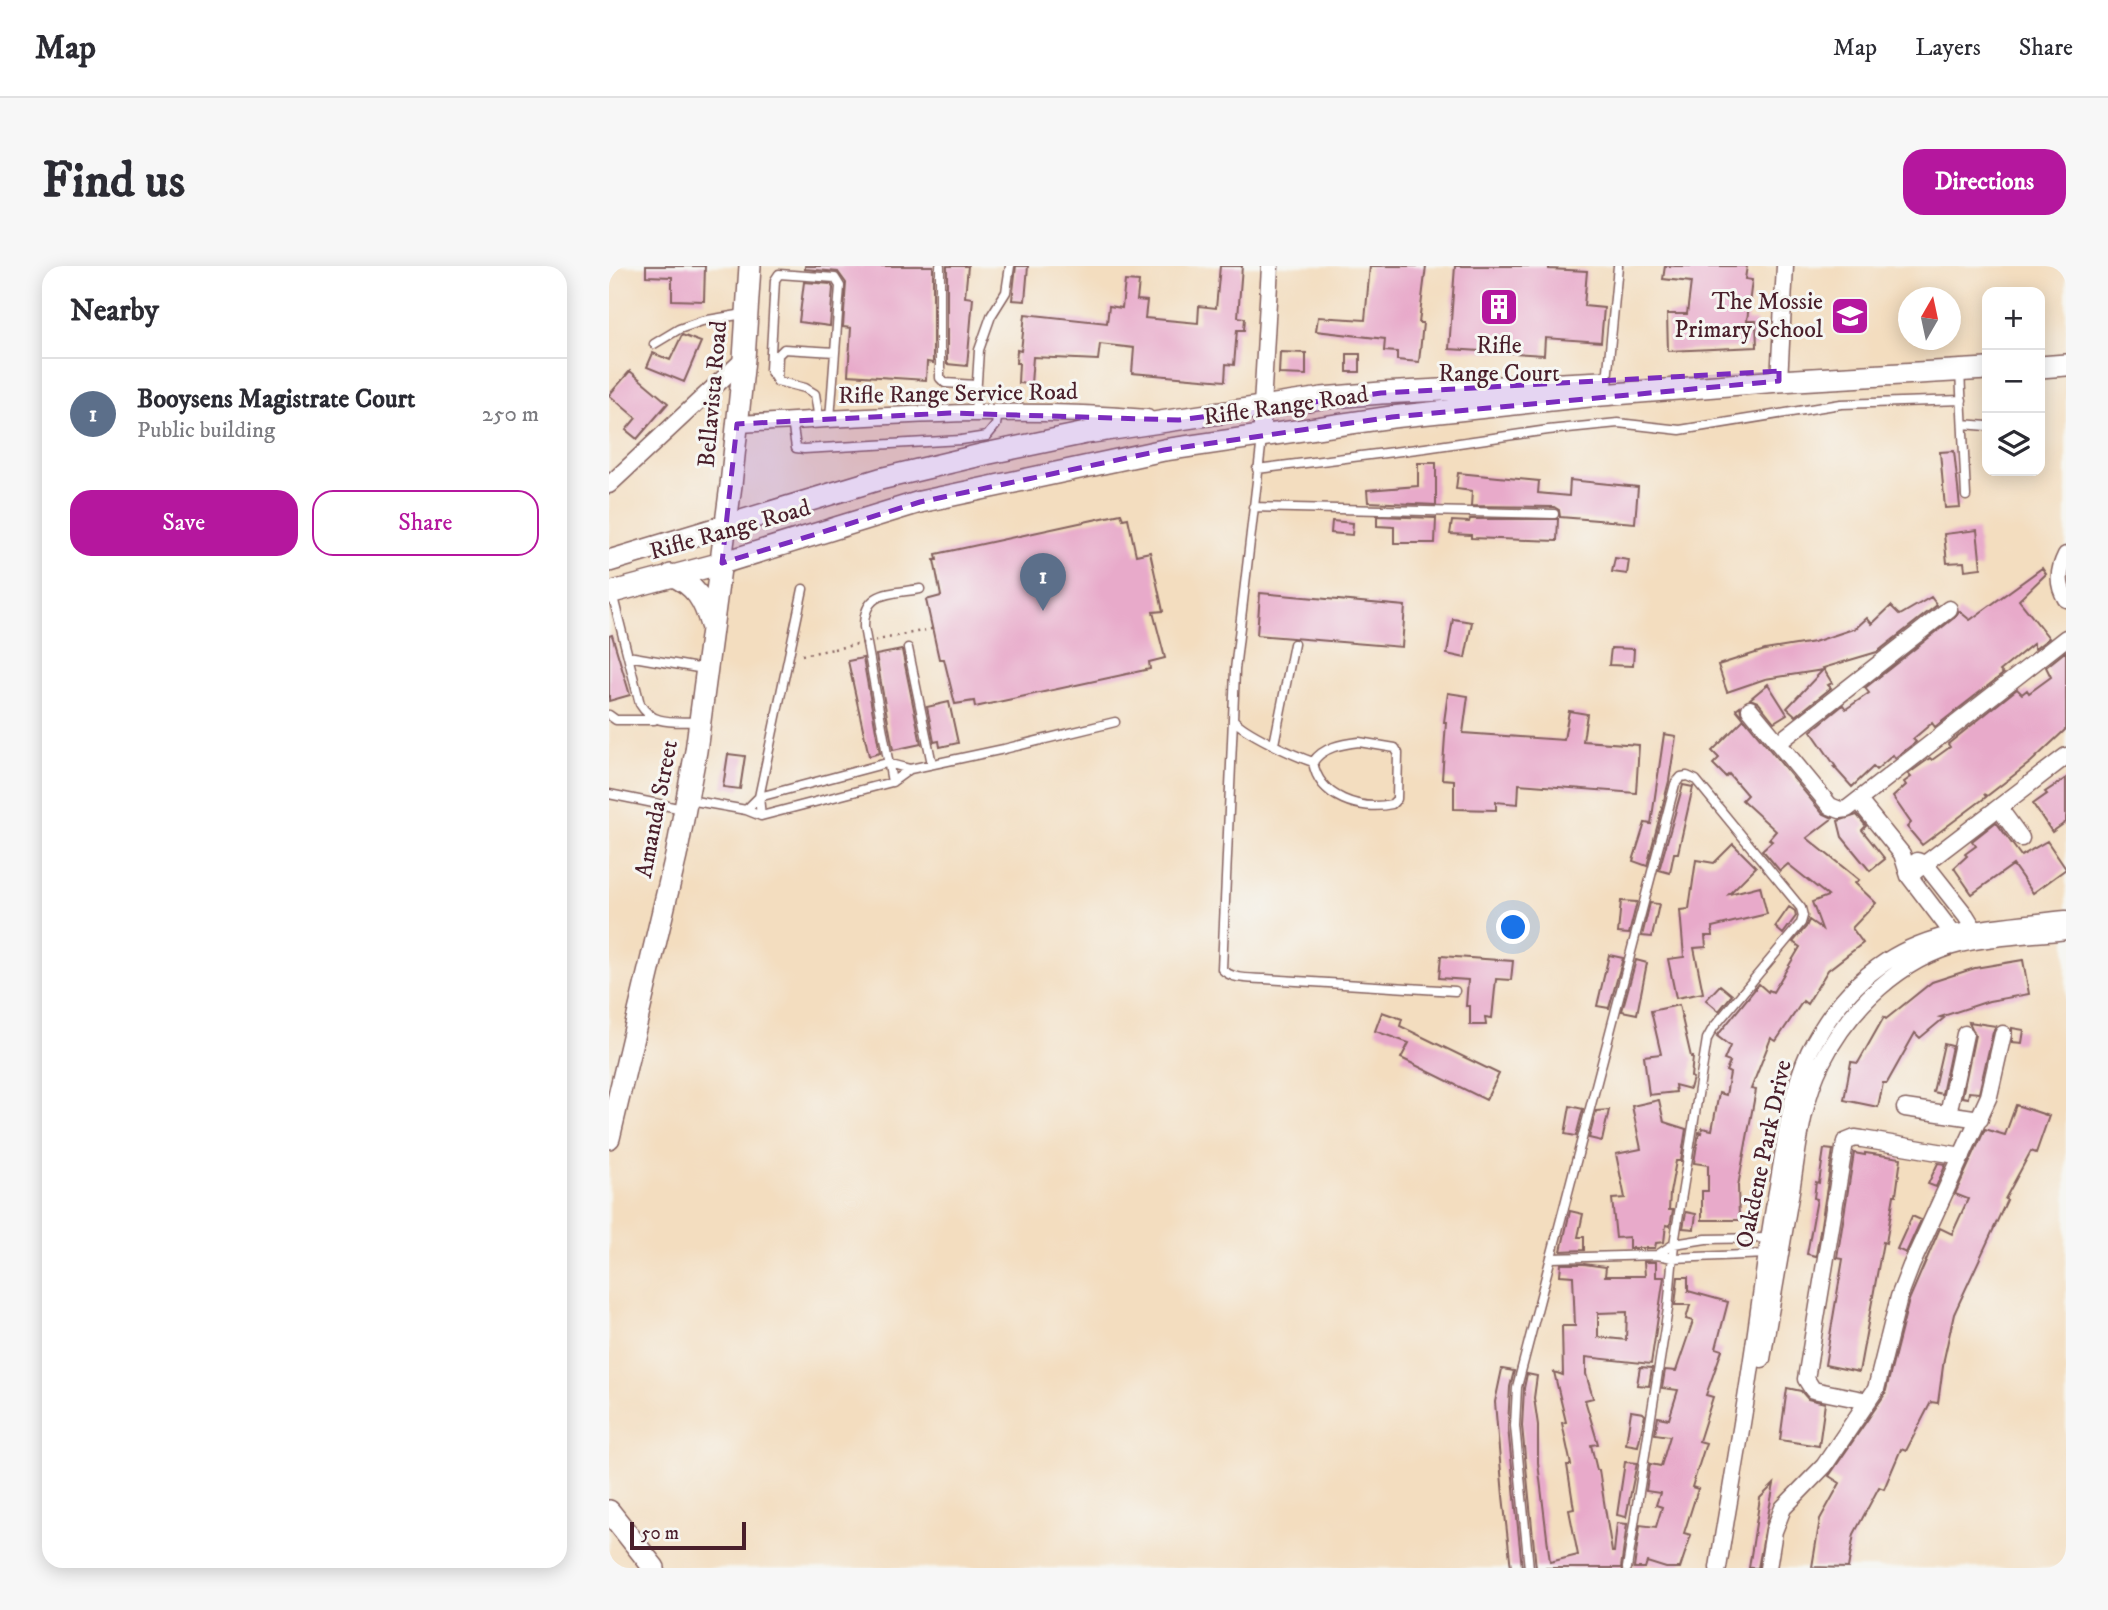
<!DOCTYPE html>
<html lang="en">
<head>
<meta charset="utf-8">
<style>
	:root { --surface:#fff; --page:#f7f7f7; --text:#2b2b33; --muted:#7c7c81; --line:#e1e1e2; --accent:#b5179e }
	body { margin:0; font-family:"IM FELL DW Pica",serif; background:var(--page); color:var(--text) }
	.controls { position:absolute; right:21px; top:21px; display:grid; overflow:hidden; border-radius:14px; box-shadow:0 4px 18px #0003 }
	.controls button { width:63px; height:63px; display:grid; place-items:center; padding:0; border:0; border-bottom:2px solid var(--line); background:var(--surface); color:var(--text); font:35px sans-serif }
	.compass { position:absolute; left:1289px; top:21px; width:63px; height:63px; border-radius:50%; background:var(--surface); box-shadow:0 4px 18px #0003; rotate:9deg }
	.scale { position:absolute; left:21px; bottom:18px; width:116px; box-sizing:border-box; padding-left:7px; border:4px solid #4a1f2b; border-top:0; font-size:19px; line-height:24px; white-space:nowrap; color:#4a1f2b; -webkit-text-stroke:5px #f6f6f2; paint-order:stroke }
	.you { position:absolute; left:905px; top:662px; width:24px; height:24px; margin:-18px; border:5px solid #fff; border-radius:50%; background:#1a73e8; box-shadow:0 0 0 10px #1a73e833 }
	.badge { display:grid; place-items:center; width:46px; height:46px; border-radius:50%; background:var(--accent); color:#fff; font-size:23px; font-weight:700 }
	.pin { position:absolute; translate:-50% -58px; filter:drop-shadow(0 2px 4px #0008) }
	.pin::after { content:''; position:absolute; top:37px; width:24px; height:21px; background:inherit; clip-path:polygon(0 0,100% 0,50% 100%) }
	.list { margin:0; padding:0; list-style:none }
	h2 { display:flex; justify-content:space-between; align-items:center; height:91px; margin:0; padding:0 28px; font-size:30px }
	h2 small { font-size:23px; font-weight:400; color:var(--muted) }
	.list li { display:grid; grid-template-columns:46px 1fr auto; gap:21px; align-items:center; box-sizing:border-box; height:112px; padding:0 28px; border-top:2px solid var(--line) }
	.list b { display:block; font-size:26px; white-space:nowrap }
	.list p { margin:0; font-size:23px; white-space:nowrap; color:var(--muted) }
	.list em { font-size:23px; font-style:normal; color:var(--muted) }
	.actions { display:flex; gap:14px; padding:21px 28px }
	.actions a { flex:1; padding:16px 0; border:2px solid var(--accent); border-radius:21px; text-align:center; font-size:24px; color:var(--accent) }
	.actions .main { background:var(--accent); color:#fff }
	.icon { flex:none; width:38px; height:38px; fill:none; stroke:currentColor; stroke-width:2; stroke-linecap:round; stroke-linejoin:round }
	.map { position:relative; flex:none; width:1457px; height:1302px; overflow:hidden; border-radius:21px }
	header { display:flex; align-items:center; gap:42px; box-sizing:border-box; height:98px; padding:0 35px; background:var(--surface); border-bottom:2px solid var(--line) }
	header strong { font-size:33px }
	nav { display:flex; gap:38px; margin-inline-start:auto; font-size:24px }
	.intro { display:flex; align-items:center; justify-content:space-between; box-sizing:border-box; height:168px; padding:0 42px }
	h1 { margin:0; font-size:49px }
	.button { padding:18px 32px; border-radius:21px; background:var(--accent); color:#fff; font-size:24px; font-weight:700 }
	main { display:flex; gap:42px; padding:0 42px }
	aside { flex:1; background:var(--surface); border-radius:21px; box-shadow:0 4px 18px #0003 }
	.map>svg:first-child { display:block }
</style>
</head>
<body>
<header>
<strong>Map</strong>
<nav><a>Map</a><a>Layers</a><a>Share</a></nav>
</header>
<div class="intro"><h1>Find us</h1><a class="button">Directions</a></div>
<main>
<aside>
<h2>Nearby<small></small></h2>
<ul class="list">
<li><span class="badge" style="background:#5c6f8a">1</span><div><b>Booysens Magistrate Court</b><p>Public building</p></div><em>250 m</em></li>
</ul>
<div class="actions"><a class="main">Save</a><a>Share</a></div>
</aside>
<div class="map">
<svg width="1457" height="1302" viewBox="0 0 1457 1302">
	<rect width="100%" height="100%" fill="#f6f6f2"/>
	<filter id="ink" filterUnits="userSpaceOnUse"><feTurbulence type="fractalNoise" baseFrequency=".0143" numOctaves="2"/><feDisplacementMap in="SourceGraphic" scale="14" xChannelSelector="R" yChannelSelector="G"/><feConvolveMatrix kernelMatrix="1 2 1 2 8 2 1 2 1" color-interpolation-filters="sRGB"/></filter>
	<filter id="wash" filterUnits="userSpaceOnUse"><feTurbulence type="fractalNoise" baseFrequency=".00686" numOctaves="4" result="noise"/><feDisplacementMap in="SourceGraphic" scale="28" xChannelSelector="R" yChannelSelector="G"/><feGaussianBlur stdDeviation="1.57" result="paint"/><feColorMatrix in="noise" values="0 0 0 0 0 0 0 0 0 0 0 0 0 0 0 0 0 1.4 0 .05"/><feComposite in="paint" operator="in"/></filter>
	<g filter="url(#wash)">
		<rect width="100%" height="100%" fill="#f3ddbf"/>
		<g id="blocks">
			<path fill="#e8aaca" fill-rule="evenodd" d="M37 0H96L95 35 63 34V11L37 10Z
				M196 0H324V97L318 96 317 114 239 109 242 62 234 61 237 17 229 6 196 3Z
				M338 0H359L356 31 364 32 358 100 338 98Z
				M407 0H419L416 35 403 34Z
				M611 0H633L629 51 636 52 635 64H628L625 99 617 98 616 115 523 107 525 82 491 78 489 94 424 91 422 118 409 117 410 97H407L408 84 412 85 416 48 498 57 500 40 513 42 516 15 530 16 528 34 538 35 536 52 589 57 590 40 607 42Z
				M761 0H817L810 57H814L810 96 788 94V86L775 85 776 73 707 65 709 51 756 54Z
				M846 0H940V3L978 5 975 40 995 42 992 76 936 72 935 89 840 83Z
				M1056 0H1138L1136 13 1143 14 1138 55H1147L1148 81 1059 85 1058 48H1078L1082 16 1054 13Z
				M195 16 222 18 224 22 221 60 190 56Z
				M73 69 92 76 75 116 38 101 44 87 61 94Z
				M671 86 697 87V109L670 108Z
				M738 88H751V106H738Z
				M21 105 59 137 28 173 17 164 27 152 0 129Z
				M1345 185 1351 241 1336 242 1331 186Z
				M809 197H827V239L759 236 758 224 809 220Z
				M849 207 930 215 929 227 960 230 961 214 1029 221 1026 257 951 251 950 244 945 241 862 240 863 225 847 223Z
				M512 248 514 253 519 252 527 289 541 286 554 345 544 346 556 392 540 396 541 403 366 441 365 435 346 438 335 393H330L317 334 332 330 325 294H328L327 288Z
				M768 250 827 252 826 277H785V261L768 260Z
				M861 253H949L948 275 862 272V269L841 268 843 255 860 256Z
				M723 255 744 257 743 269 722 267Z
				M1368 264 1372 302 1356 304 1355 296 1338 297 1335 268Z
				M1006 292 1020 294 1018 308 1003 306Z
				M1433 302 1437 308 1410 334 1440 372 1426 383 1424 378 1391 405 1394 408 1326 461 1323 457 1304 473 1307 476 1286 492 1284 489 1267 504 1264 501 1243 521 1225 501H1227L1202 465 1234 439 1237 443 1260 427 1256 422 1346 351 1350 345 1361 354Z
				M651 327 796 340 793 381 648 369Z
				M1322 331 1328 339 1268 386 1214 402 1223 417 1219 419 1222 422 1187 450 1178 442 1214 404 1156 413 1118 426 1109 399 1156 384 1205 376 1247 362 1258 352 1263 358 1282 340 1291 349Z
				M844 353 863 356 856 392 838 388Z
				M3 369 21 429 0 435V370Z
				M1002 382 1025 383 1024 400 1000 399Z
				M293 384 312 478 284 484 267 389Z
				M1457 385V463L1422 496 1378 530 1375 528 1377 531 1313 579 1298 561 1302 557 1284 531 1297 519 1295 516 1302 511 1299 508 1321 492 1323 494 1341 481 1339 478 1408 423 1413 428 1418 424 1420 427 1442 411 1437 401Z
				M254 392 271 487 260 490 239 395Z
				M1159 418 1178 448 1165 456 1149 436 1141 433Z
				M839 427 859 430 854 467 955 474 960 445 978 448 974 475 1030 479 1027 527 910 518 909 538 887 536V544L845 543V514L833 513 837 456H835Z
				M340 436 349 477 331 481 330 475 325 476 318 441Z
				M1131 440 1133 450 1213 547 1224 552 1198 572 1250 614 1246 617 1267 637 1243 662 1254 677 1219 704 1198 738 1194 735 1167 775 1162 772 1142 823 1147 824 1129 920 1130 954H1093V925H1099V899L1085 897 1090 866 1092 867 1093 862 1103 864 1110 827 1117 829 1121 807 1117 805 1121 796 1115 794 1121 780 1108 770 1150 718 1159 726 1160 724 1164 726 1191 681 1184 676 1197 661 1200 654 1213 663 1203 636 1219 630 1179 598 1171 605 1156 587 1153 584 1163 575 1160 573 1167 565 1133 534 1138 529 1120 508 1117 511 1104 498 1110 492 1103 485 1135 453 1127 443Z
				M1055 468 1067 470 1060 515 1038 600 1024 595 1036 557 1042 558Z
				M119 488 136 490 131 523 114 521Z
				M1457 512V556L1443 566 1424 538 1438 528 1436 526Z
				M1074 519 1084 521 1069 587H1065L1061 607 1050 604Z
				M1248 549 1257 560 1253 564 1276 593 1261 605 1233 571 1229 555Z
				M1387 556 1412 590 1438 575 1457 603 1424 627 1404 599 1363 628 1345 602 1358 590 1356 588 1367 580 1363 575Z
				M1124 578 1147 601 1120 628 1151 620 1158 648 1103 661 1104 670H1096L1097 681 1085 682 1094 727 1067 732 1059 693 1075 691 1071 644 1080 643 1087 594 1105 597Z
				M1012 635 1028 636 1020 668 1009 667Z
				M1041 637 1050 638 1043 671 1033 670Z
				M1180 641 1186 645 1187 650 1174 668 1166 661Z
				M1000 689 1014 692 1000 742 988 740Z
				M832 690 904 695 902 714 887 713 883 752 876 751 877 759H861V740H857L859 714 830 712Z
				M1027 694 1038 697 1028 748 1013 745Z
				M1414 694 1420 728 1380 735 1331 751 1335 752 1311 772 1306 767 1278 817H1274L1269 841 1235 834 1242 796 1249 797 1275 751 1277 753 1323 716 1366 702Z
				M1111 719 1123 729 1110 745 1097 734Z
				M1070 739 1082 791H1084L1082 811 1084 812 1081 823 1066 819 1067 826 1040 829 1035 790 1052 788 1042 745Z
				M773 746 793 753 791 760 890 808 877 834 792 792 800 777 766 765Z
				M1360 756 1387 760 1384 766 1370 827 1360 826 1359 832 1353 831 1366 769Z
				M1403 762 1415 764 1413 777 1403 776Z
				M1335 778 1343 780 1333 828 1324 826Z
				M1050 834 1055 856 1077 863 1072 895H1067L1061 927 1060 944H1064L1061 960 1057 959 1055 976 1047 977 1046 982H1020V971L1007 972 1003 933 1016 932 1007 888 1032 883 1023 840Z
				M1407 839 1440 850 1427 887 1422 885 1396 933 1398 934 1345 1048 1335 1093 1329 1137 1322 1136 1297 1185 1292 1183 1275 1223 1270 1221 1245 1268 1239 1302 1203 1301 1211 1253 1231 1217 1220 1210 1276 1128 1300 1034 1331 962 1343 968 1359 933 1346 928 1376 863 1396 869Z
				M961 840 974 843 967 870 956 868Z
				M1000 844 993 875 980 872 987 845Z
				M1215 883 1224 884 1207 990 1198 988 1208 933 1205 932 1207 916 1210 917Z
				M1245 887 1256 889V887L1292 892 1287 929H1285L1277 977 1274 976 1250 1106 1216 1099 1234 993 1228 992Z
				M1329 897 1337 898 1327 921 1319 918Z
				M961 945 974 948 969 971H975V984L952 985Z
				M1077 946 1087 948 1085 963 1074 962Z
				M1303 950 1312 954 1297 987 1288 983Z
				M1035 996H1047V1011H1055L1042 1098 977 1091V1108L984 1132 976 1134 989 1178 982 1179 988 1204H990L1003 1286H1005L1008 1257 1018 1258 1012 1302H927L913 1160 915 1122 918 1108 928 1110 925 1132 929 1159V1197L941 1296 969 1289 960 1244 965 1243 958 1199H962L953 1157 957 1156 945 1106 954 1109 953 1060H966L964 1010 951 1009 952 998H975L997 1001 996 1010H1036ZM1018 1046 1017 1074 989 1071V1047Z
				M1069 1011H1079V1025L1119 1036 1107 1082 1113 1084 1097 1129 1104 1131 1090 1175 1097 1177 1083 1221 1089 1223 1075 1267 1082 1269 1071 1302H1057L1038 1296 1036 1302H1025L1031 1259 1047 1261 1053 1241 1047 1239 1051 1227 1037 1225 1041 1198 1052 1200 1061 1170 1046 1168 1049 1151 1060 1153 1069 1124 1053 1122 1056 1104 1067 1105 1084 1055 1077 1053 1081 1039H1066Z
				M1031 1101 1043 1102 1040 1120 1028 1119Z
				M893 1103 905 1105 901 1121 899 1161 913 1302H902L894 1230 886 1136Z
				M1178 1122 1192 1125 1199 1133 1216 1137 1210 1180 1171 1174Z
				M1022 1145 1034 1147 1036 1149 1029 1180 1017 1178Z
				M1016 1196 1028 1197 1017 1251 1008 1249Z
				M1165 1218 1149 1302H1140L1151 1232Z"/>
		</g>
	</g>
	<g filter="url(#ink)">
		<use href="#blocks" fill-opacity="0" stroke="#85625f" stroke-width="2"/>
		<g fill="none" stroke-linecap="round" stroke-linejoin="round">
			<defs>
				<path id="lane" d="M331 0V112L336 117 367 119
					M45 78 70 63 93 55 135 48
					M1351 105 1357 230
					M168 115 169 89 175 83 226 86
					M998 115 1009 0
					M366 147 370 84 382 50 397 26 401 0
					M210 154 206 128 196 122 168 115 161 104 166 14 170 8 226 12 231 20 221 153
					M183 155 187 182 195 183 352 174 378 170 387 159 389 147
					M1354 158 1378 160
					M653 172 626 404 624 453C634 466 686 490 704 496
					M648 203 816 182 939 164 1009 157 1071 164 1232 138 1353 134
					M644 241 945 248
					M3 327 31 438C44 460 65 455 88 456
					M299 382 323 498
					M19 390 95 403
					M0 449 7 454H45
					M624 453 613 703C623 714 642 712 656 713L846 725
					M750 476 786 482 789 487 788 533 783 538C752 545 710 532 704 496 714 481 733 478 750 476Z
					M665 478 685 378
					M283 516 255 361C255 324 281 328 311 323
					M0 528 74 543
					M80 534 137 544 152 550 283 516 301 503 395 483 506 456
					M137 544 150 531 278 497 301 503
					M152 550 150 531 194 323
					M1048 989 1065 978 1097 973 1161 972
					M942 992 1048 989 1064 992 1158 988
					M920 1302 906 1160 908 1121 1066 518 1072 511 1078 510 1087 514 1192 642 1194 650 1192 657 1104 762 1098 773 1065 978 1059 1043 1018 1302"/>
				<path id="street" d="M1170 115 1176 0
					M128 158C265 151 402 140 538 152
					M653 170V140L661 0
					M0 219 135 93
					M1457 289C1449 305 1448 318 1457 333
					M1141 443 1221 540 1231 544 1238 543 1457 372
					M1169 477 1340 343
					M1250 535 1293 588 1300 610 1348 673
					M1390 542 1412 572
					M1308 595 1316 598 1357 650 1370 671
					M1300 610 1457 490
					M1296 842 1371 853
					M1339 848 1356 768
					M1153 1093C1163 1037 1172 981 1182 925 1189 882 1193 835 1213 796 1240 742 1292 692 1351 678 1385 670 1422 669 1457 665
					M1259 1135 1204 1124 1197 1113 1236 876 1246 872 1253 873 1353 890
					M1109 1302C1120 1232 1133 1163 1143 1093 1152 1035 1158 977 1169 920 1177 876 1181 827 1200 786 1218 750 1244 717 1278 695 1330 661 1397 660 1457 653
					M1159 1302 1165 1265 1174 1242 1215 1200 1267 1123 1290 1031 1302 1000 1380 830 1394 768"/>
				<path id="secondary" d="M1431 101 1457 99
					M0 295 271 213 376 188 477 167 713 132 772 127 993 116
					M62 309C87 319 95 335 102 359
					M0 327 113 297 311 236 555 184 783 151 980 130 1170 115 1378 103
					M0 872 67 590 87 485 122 219 135 93 141 0
					M0 1245 45 1302"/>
			</defs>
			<use href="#lane" stroke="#85625f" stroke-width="11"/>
			<use href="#street" stroke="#85625f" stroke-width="19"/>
			<use href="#secondary" stroke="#85625f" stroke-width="24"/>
			<path stroke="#85625f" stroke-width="2.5" stroke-dasharray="2 5" stroke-linecap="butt" d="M193 389 225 383"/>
			<use href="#lane" stroke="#fff" stroke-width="8"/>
			<use href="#street" stroke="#fff" stroke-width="16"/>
			<use href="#secondary" stroke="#fff" stroke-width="21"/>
			<path stroke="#85625f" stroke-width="2.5" stroke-dasharray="2 5" stroke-linecap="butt" d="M225 383 327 362"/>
		</g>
	</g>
	<path fill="#7b2cbf" fill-opacity="0.2" stroke="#7b2cbf" stroke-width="5" stroke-dasharray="14 9" stroke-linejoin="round" d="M1170 105V115L783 151 555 184 311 236 113 297 128 158 341 147 570 154 772 127Z"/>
	<defs>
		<symbol id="building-square" viewBox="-11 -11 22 22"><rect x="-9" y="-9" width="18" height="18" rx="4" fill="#b5179e" stroke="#f6f6f2"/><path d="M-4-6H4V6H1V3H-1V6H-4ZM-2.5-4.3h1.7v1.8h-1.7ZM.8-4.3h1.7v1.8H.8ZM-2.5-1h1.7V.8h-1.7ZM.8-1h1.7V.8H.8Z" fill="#fff"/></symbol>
		<symbol id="school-square" viewBox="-11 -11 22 22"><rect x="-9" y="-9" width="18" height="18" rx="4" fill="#b5179e" stroke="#f6f6f2"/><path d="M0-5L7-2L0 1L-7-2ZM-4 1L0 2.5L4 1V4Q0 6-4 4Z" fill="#fff"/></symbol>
	</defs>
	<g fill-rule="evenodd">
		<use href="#building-square" x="868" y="19" width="44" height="44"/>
		<use href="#school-square" x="1219" y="28" width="44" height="44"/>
	</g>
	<g text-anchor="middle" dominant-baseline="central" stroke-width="6" stroke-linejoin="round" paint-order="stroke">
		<g font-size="24" fill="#4a1f2b" stroke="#f6f6f2" text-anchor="end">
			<text x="1214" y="36">The Mossie<tspan x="1214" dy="28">Primary School</tspan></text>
			<text x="890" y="80" text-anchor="middle">Rifle<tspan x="890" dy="28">Range Court</tspan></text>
		</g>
		<g font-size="24" fill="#4a1f2b" stroke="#f6f6f2">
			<text transform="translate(104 128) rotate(-85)">Bellavista Road</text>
			<text transform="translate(349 128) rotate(-1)">Rifle Range Service Road</text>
			<text transform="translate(677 140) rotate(-8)">Rifle Range Road</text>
			<text transform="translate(121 264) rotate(-16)">Rifle Range Road</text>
			<text transform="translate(48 543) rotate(-79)">Amanda Street</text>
			<text transform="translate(1155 888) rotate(-78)">Oakdene Park Drive</text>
		</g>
	</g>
</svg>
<div class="controls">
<button>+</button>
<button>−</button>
<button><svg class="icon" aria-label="layers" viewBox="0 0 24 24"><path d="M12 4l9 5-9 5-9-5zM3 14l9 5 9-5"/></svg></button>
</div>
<svg class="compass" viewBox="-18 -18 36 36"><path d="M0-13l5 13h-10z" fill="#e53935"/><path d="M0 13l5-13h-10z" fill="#7c7c81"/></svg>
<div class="scale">50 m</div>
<div class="you"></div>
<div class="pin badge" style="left:434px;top:345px;background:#5c6f8a">1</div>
</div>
</main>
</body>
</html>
